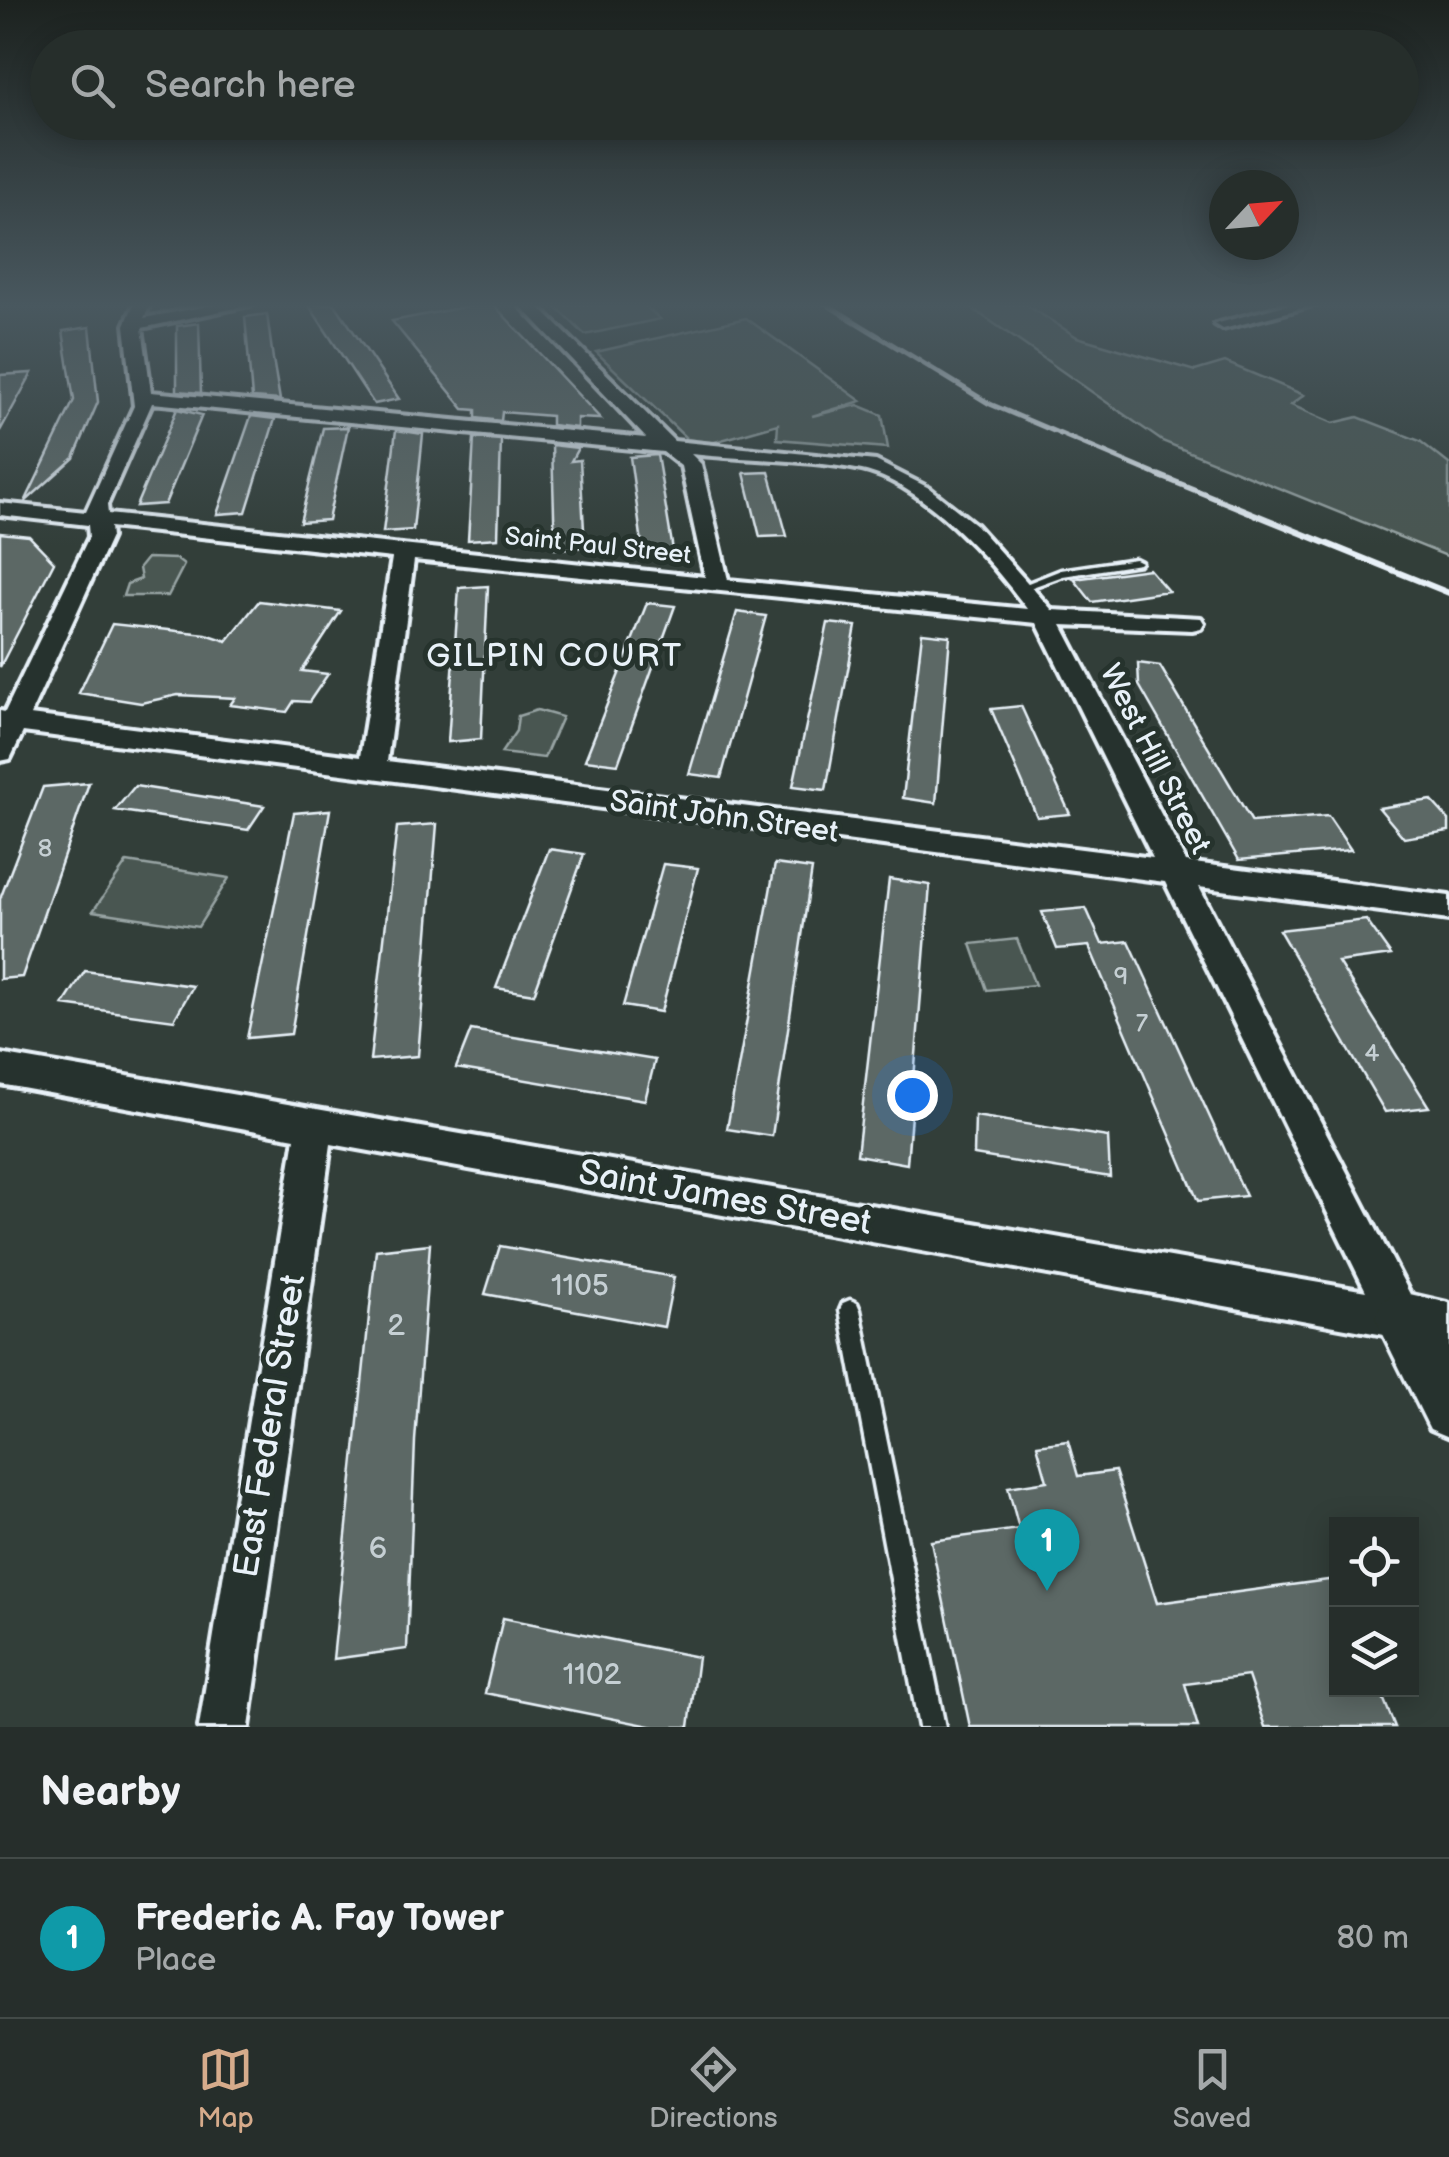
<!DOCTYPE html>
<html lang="en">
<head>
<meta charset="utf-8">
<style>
	:root { --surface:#262e2b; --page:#323a37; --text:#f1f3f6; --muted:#a4a8a9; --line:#424a47; --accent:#d6ab8b }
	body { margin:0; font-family:"Balsamiq Sans",sans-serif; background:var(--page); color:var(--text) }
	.controls { position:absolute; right:30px; bottom:30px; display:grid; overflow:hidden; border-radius:0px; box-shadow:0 5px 25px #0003 }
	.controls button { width:90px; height:90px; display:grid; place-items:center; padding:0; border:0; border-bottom:2px solid var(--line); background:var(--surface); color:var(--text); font:50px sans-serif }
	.compass { position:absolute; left:1209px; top:170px; width:90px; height:90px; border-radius:50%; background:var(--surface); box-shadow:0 5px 25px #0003; rotate:64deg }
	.you { position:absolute; left:912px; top:1095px; width:35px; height:35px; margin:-25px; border:8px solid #fff; border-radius:50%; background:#1a73e8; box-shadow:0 0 0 15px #1a73e833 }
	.badge { display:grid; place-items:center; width:65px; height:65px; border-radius:50%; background:var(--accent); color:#fff; font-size:32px; font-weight:700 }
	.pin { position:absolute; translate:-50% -82px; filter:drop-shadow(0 2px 5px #0008) }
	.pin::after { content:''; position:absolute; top:52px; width:35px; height:30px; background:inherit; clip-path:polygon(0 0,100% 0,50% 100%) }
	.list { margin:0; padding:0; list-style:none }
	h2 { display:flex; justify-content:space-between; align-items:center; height:130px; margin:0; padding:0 40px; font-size:42px }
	h2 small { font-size:32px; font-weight:400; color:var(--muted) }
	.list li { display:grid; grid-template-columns:65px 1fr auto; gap:30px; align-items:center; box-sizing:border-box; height:160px; padding:0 40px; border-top:2px solid var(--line) }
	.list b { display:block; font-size:38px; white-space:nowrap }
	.list p { margin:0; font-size:32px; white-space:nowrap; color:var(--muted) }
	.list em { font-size:32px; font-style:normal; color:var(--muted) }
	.icon { flex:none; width:55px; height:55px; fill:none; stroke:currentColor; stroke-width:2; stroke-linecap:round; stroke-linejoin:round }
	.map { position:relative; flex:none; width:1449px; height:1727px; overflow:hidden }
	.search { position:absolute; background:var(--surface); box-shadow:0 5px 25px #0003; left:30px; right:30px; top:30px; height:110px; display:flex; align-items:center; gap:25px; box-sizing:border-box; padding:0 35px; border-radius:55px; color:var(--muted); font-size:38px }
	.sheet { height:290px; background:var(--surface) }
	nav { display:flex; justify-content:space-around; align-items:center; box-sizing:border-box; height:140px; border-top:2px solid var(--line); background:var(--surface); font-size:28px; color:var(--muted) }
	nav a { display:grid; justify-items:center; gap:5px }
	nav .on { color:var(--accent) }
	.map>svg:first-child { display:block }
</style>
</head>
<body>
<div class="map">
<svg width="1449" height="1727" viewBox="0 0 1449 1727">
	<rect width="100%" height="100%" fill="#323e39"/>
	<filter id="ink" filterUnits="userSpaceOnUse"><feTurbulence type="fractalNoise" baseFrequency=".01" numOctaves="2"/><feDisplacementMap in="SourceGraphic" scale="20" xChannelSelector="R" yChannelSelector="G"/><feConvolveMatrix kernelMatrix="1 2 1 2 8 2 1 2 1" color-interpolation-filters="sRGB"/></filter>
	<g filter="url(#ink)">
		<path fill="#495651" stroke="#98a4a4" stroke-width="2.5" d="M643 304 660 319 585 335 554 305Z
			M966 304H1025L1077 337 1195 371 1225 362 1304 395 1291 405 1333 423 1358 417 1420 441 1449 464V557L1162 441Z
			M746 318 861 401 812 416 858 405 882 415 888 448 777 439 778 424 711 443 687 439 596 352Z
			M147 558 176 559 184 565 168 596H123L127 584 141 579 139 568Z
			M537 710 562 717 544 758 501 753 516 731 518 716Z
			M127 862 229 878 198 927 93 911Z
			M1017 939 1035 985 987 990 971 944Z"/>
		<path fill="#5c6865" stroke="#e8f1f8" stroke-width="2.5" d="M308 304H335L399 399 374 404Z
			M479 304H493L601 419 577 418V428L551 425V416L502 412 501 421 476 418V410L464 409 392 321Z
			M267 314 273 359 280 400 252 398 245 317Z
			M199 323 201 393 177 391V326Z
			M90 327 98 402 74 458 25 502 74 400 63 331Z
			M32 373 0 431V375Z
			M177 409 202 415 165 504 136 506Z
			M251 416 275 419 246 512 217 514Z
			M348 427 328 520 300 522 323 428Z
			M396 430 423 434 413 530 383 532Z
			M474 438 501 440 498 538 468 540Z
			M552 445 578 448 571 461 580 460 585 547 555 549Z
			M657 455 674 556 644 558 630 457Z
			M769 472 779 507 787 536 760 537 744 473Z
			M0 533 29 536 54 562 0 667Z
			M1149 569 1168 591 1092 602 1074 579Z
			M488 586 481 739 448 742 459 588Z
			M259 601 341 611 302 671 328 674 309 702 294 701 287 712 230 705 235 698 178 695 141 703 79 693 112 624 206 634 227 641Z
			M647 603 675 606 618 764 585 760Z
			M737 612 766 616 721 778 689 774Z
			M828 623 856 626 826 790 793 786Z
			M922 633 950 636 936 803 903 798Z
			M1138 663 1160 666 1252 822 1328 816 1351 850 1239 860 1139 685Z
			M1021 706 1070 814 1037 817 991 709Z
			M89 783 22 977 0 979V899L43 787Z
			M135 786 264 806 248 830 115 810Z
			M1431 800 1449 820V831L1404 838 1379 808Z
			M330 810 291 1034 247 1038 294 813Z
			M437 824 418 1056 370 1060 397 827Z
			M549 849 584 854 534 994 496 988Z
			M663 864 698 868 661 1012 623 1006Z
			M775 864 812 869 772 1136 727 1129Z
			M889 879 930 885 907 1164 857 1155Z
			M1086 908 1102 944 1129 941 1246 1196 1198 1201 1089 946 1057 949 1042 912Z
			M1366 920 1391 955 1338 962 1429 1107 1385 1112 1279 930Z
			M85 971 193 986 174 1020 63 1005Z
			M471 1030 655 1060 645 1100 456 1068Z
			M975 1116 1108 1137 1110 1177 974 1155Z
			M430 1244 415 1441 407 1649 333 1659 376 1250Z
			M500 1246 674 1277 664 1327 485 1294Z
			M1068 1441 1078 1476 1115 1471 1157 1603 1336 1579V1690H1380L1395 1727H1265L1248 1676 1185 1684 1198 1727H970L931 1541 1019 1529 1008 1487 1047 1481 1037 1445Z
			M503 1618 698 1657 689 1727H655L485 1693Z"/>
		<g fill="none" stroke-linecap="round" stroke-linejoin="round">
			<defs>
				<path id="service" d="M1135 559 1141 562 1139 564 1063 576 1024 590 1018 587 1061 570Z
					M850 1300 857 1303 860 1310 945 1727H919L840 1310 843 1303Z"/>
				<path id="minor" d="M134 304H150L144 318 219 304H254L142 328 151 392 646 438 519 304H536L674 441 876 461 929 488 976 525 1052 610 1201 618 1204 623 1201 628 1192 630 1062 625 1186 862 1449 896V920L1199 887 1415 1304 1421 1318 1415 1332 1401 1338 331 1144 249 1727H199L295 1138 0 1084V1054L1366 1291 1165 882 23 732 10 759 0 761V711L5 712 89 537 88 525 0 515V503L86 512 134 406 125 325ZM152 403 663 452 681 466 705 577 108 514 107 505ZM691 454C747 460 807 459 862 470 922 483 992 561 1027 609L728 580 701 464ZM110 527 392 558 360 757 30 715 111 537ZM414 560 1037 623 1153 858 387 761Z
					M1289 304H1318L1223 329 1215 324Z"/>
				<path id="tertiary" d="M1401 1292 1449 1303V1437L1430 1429 1375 1318 1383 1300Z"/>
			</defs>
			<use href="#service" stroke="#e8f1f8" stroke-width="7"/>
			<use href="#minor" stroke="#e8f1f8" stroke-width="8"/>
			<use href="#tertiary" stroke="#e8f1f8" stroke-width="7"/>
			<use href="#service" fill="#26332d" fill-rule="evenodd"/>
			<use href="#minor" fill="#26332d" fill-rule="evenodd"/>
			<use href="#tertiary" fill="#26332d" fill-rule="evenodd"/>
			<path stroke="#e8f1f8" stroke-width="5" d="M826 304 990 404 1164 478"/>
			<path stroke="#e8f1f8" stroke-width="6" d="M1158 475 1449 593"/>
		</g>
	</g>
	<linearGradient id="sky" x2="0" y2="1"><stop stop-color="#1c221f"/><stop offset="0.56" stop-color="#49585f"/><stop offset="1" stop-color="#49585f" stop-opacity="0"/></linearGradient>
	<rect width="1449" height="546" fill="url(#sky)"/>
	<g text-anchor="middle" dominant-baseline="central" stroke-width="10" stroke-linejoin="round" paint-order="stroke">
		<g font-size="25" fill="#e8f1f8" stroke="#26332d">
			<text transform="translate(598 546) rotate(6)">Saint Paul Street</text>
		</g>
		<g font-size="25" fill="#c5cfd3">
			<text x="45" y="848">8</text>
			<text x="1121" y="976">9</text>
			<text x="1142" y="1023">7</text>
			<text x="1372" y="1053">4</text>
		</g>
		<g font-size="30" fill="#e8f1f8" stroke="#26332d">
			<text transform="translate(1155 759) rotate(63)">West Hill Street</text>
			<text transform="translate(724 817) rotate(8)">Saint John Street</text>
		</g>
		<g font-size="30" fill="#c5cfd3">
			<text x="580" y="1286">1105</text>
			<text x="396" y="1326">2</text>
			<text x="378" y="1549">6</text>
			<text x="592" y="1675">1102</text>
		</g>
		<g font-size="32" letter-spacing="2.5" fill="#e8f1f8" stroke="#26332d">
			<text x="555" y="656">GILPIN COURT</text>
		</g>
		<g font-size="35" fill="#e8f1f8" stroke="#26332d">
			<text transform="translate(725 1198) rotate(10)">Saint James Street</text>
			<text transform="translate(270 1426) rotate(-81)">East Federal Street</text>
		</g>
	</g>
</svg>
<div class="controls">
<button><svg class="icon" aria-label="locate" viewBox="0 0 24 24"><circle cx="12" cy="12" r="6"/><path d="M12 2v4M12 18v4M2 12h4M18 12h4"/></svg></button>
<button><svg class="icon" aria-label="layers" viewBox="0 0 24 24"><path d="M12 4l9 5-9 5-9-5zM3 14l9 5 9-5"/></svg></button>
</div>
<svg class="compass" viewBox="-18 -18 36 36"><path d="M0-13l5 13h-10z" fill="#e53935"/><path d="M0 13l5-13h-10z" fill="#a4a8a9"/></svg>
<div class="you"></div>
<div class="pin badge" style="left:1047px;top:1591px;background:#0f9aa8">1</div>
<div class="search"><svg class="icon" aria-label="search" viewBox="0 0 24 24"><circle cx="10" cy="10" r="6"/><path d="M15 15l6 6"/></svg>Search here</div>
</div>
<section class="sheet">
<h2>Nearby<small></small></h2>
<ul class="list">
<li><span class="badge" style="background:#0f9aa8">1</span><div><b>Frederic A. Fay Tower</b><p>Place</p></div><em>80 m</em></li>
</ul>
</section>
<nav>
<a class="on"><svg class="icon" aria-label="map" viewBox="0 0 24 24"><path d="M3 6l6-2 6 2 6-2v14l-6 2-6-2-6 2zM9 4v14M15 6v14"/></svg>Map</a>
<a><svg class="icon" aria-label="directions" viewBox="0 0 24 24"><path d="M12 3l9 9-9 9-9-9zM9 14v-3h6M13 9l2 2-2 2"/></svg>Directions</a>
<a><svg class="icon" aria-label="saved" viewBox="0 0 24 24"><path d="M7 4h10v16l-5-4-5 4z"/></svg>Saved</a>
</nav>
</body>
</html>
